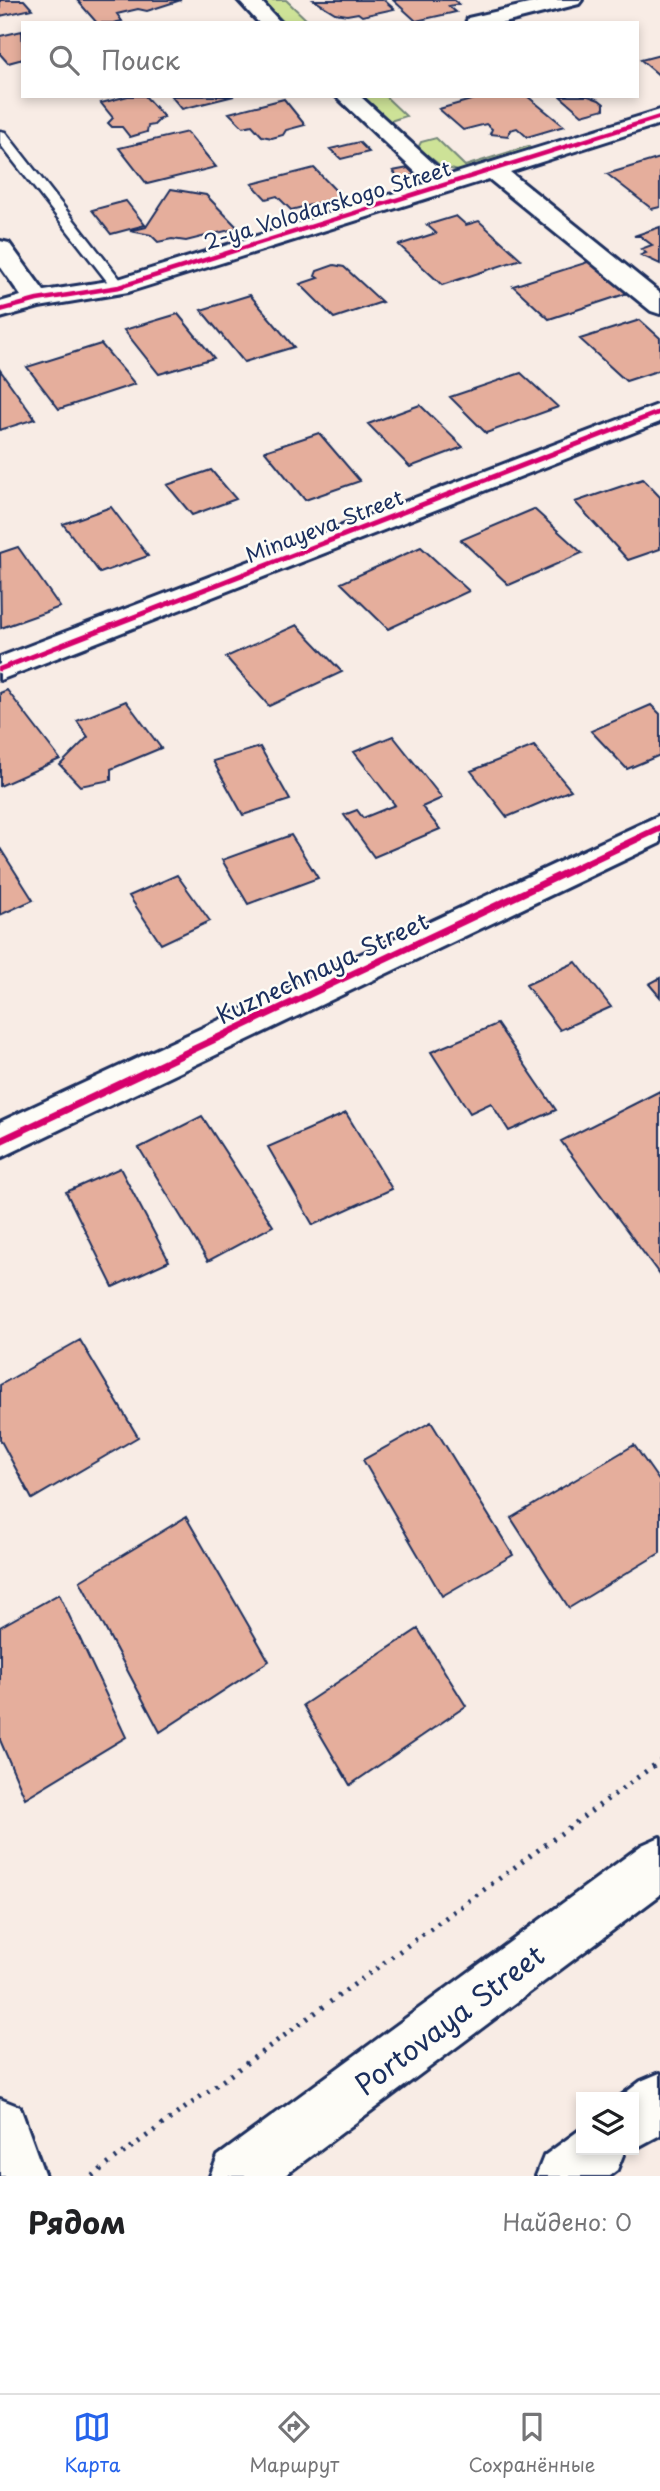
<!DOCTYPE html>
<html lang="ru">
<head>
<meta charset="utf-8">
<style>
	:root { --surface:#fff; --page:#f6f6f6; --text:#202124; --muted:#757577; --line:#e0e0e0; --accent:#2563eb }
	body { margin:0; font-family:"Playpen Sans",sans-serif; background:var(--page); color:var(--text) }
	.controls { position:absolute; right:21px; bottom:21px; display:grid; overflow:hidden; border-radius:0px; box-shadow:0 4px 10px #0003 }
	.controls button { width:63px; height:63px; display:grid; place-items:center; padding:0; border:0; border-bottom:2px solid var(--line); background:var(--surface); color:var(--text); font:35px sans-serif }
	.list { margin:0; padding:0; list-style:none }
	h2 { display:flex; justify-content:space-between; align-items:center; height:91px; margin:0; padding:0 28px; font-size:30px }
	h2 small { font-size:23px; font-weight:400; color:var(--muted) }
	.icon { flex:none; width:38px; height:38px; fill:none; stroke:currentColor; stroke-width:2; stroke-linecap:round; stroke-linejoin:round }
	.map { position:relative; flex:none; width:660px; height:2176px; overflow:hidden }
	.search { position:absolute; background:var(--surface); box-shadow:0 4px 10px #0003; left:21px; right:21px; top:21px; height:77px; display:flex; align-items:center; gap:18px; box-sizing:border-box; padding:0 24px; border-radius:0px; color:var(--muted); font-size:26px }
	.sheet { height:217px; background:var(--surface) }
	nav { display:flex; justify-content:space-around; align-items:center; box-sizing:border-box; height:98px; border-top:2px solid var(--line); background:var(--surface); font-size:19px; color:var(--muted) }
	nav a { display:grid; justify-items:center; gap:4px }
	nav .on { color:var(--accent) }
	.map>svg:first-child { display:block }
</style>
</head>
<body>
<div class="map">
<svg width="660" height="2176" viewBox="0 0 660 2176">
	<rect width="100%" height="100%" fill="#f8ece5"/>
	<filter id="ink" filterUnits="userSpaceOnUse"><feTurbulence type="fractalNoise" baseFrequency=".0143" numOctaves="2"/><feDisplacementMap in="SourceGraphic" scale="14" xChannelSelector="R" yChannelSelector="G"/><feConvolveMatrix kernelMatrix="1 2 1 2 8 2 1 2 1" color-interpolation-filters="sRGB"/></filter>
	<g filter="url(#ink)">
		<path fill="#cde297" stroke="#74887a" stroke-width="2" d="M261 0H286L310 23H285Z
			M358 96H385L406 116 387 122Z
			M436 138 465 166 528 146 534 151 461 172 441 166 418 148 421 142Z"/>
		<path fill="#e5ae9c" stroke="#1b2f5e" stroke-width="2" d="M0 0H24L32 9 0 16Z
			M77 0H181L147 11 138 9 117 14 122 21 113 23H97Z
			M314 0H384L394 9 362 16 358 13 347 15 335 13Z
			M393 0H454L459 4 449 6 456 12 416 21Z
			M22 31 23 59 8 63 0 54V36Z
			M660 55V76L641 60Z
			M128 96H145L164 117 157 119 159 120 154 125 148 126 147 132 130 137 122 127H112L108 123 113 118 101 103Z
			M171 96H234L182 109Z
			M485 96H527L564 126 527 137 517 128 510 130 508 136 490 134 492 129 486 124 463 130 439 109Z
			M560 96H588L599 100 604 104V109L582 115Z
			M284 99 305 125 286 130 283 135 272 138 262 136 252 125 243 127 229 113Z
			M187 132 216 167 147 184 119 148Z
			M359 142 369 152 341 159 330 149Z
			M660 158V207L652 209 607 174Z
			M314 168 342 197 291 210 277 196 266 199 252 184Z
			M408 168 415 175 400 179 393 171Z
			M171 189 206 195 238 228 186 241 172 239 158 242 151 235 130 231 146 227Z
			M126 201 145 225 111 234 92 210Z
			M456 216 466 225 479 221 521 259 442 285 399 245 436 233 427 225Z
			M660 227V264L641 255 646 253 641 249 652 245 640 236H634Z
			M594 260 631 292 549 319 513 286Z
			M334 265 344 267 382 302 334 318 300 284 318 278 315 276 317 271Z
			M250 295 294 347 244 362 201 310Z
			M178 314 214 358 159 374 124 330Z
			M640 320 660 338V370L626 381 580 339Z
			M101 344 135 384 59 409 27 367Z
			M0 370 35 419 0 430Z
			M521 373 558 407 486 433 450 397Z
			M420 405 463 447 410 467 368 424Z
			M319 433 360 481 305 500 265 451Z
			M211 470 236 499 192 515 167 485Z
			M643 479 660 497V549L628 560 575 502Z
			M111 507 148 556 100 573 63 524Z
			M534 509 582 553 509 585 461 540Z
			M18 547 60 607 1 628 0 553Z
			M421 547 469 591 388 629 341 583Z
			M297 625 342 672 269 706 226 657Z
			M7 690 60 759 0 786V693Z
			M126 701 161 748 111 769V780L80 786 60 765 88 737 77 721Z
			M651 705 660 714V755L627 769 591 731Z
			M393 736 442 798 422 807 440 829 374 857 344 815 357 810 363 818 395 805 354 752Z
			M534 746 571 790 507 817 471 771Z
			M260 747 290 800 243 815 213 761Z
			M291 835 318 878 248 904 222 860Z
			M0 848 33 900 0 915Z
			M177 875 210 921 161 944 129 896Z
			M576 962 611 1007 560 1030 526 985Z
			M660 978V997L649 984Z
			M497 1024 556 1110 509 1131 491 1103 470 1113 431 1052Z
			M660 1091V1275L561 1141Z
			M346 1113 392 1189 313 1225 268 1147Z
			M202 1116 273 1226 208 1261 139 1148Z
			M120 1168 169 1261 113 1287 66 1192Z
			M80 1340 138 1437 32 1499 0 1439V1385Z
			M431 1422 513 1555 442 1596 363 1460Z
			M634 1445 660 1482V1553L569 1608 511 1518Z
			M186 1517 269 1661 160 1732 80 1581Z
			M59 1594 126 1737 25 1798 0 1740V1627Z
			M418 1629 466 1706 350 1785 303 1705Z"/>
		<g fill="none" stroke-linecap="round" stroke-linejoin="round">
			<defs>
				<path id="lane" d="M0 131 5 132 124 284 127 287 124 290H114L0 144Z"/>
				<path id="street" d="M238 0H260L281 23H259Z
					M546 0H582L579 4 504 23H466L468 18Z
					M336 96H360L447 176 660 110V124L510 172 660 293V314L651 311 489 179 128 292 39 307 0 318V302L21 296 0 266V241L9 243 44 291 115 280 427 183Z
					M660 404V422L0 680V657Z
					M660 815V843L0 1158V1122Z
					M0 2099 20 2107 45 2176H0Z"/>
				<path id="primary" d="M660 1837V1895L284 2176H210L218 2156 642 1845Z
					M660 2073V2135L634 2149V2097H620L641 2081Z
					M581 2129V2150H625L617 2170 609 2176H536L544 2156Z"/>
			</defs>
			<use href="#lane" stroke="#1b2f5e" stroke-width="5"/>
			<use href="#street" stroke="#1b2f5e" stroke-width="6"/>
			<use href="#primary" stroke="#1b2f5e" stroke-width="6"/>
			<path stroke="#1b2f5e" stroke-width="5" stroke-dasharray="2.5 7" stroke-linecap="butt" d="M92 2176 660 1761"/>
			<use href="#lane" fill="#fdfcf7" fill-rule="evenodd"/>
			<use href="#street" fill="#fdfcf7" fill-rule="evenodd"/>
			<use href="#primary" fill="#fdfcf7" fill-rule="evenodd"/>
			<defs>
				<path id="cycleway-far2" d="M0 310 37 300 119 287 660 117"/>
				<path id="cycleway-far1" d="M0 669 660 412"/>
				<path id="cycleway" d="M0 1141 660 828"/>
			</defs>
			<use href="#cycleway-far2" stroke="#fdfcf7" stroke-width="7"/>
			<use href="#cycleway-far1" stroke="#fdfcf7" stroke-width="9"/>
			<use href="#cycleway" stroke="#fdfcf7" stroke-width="11"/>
			<use href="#cycleway-far2" stroke="#d6006c" stroke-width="4.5"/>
			<use href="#cycleway-far1" stroke="#d6006c" stroke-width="5"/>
			<use href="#cycleway" stroke="#d6006c" stroke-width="7"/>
		</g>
	</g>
	<g text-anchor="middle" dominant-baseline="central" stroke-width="5" stroke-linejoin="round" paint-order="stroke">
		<g font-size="21" fill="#1b2f5e" stroke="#fdfcf7">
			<text transform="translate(327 204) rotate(-17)">2-ya Volodarskogo Street</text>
			<text transform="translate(324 525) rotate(-21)">Minayeva Street</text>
		</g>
		<g font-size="24" fill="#1b2f5e" stroke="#fdfcf7">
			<text transform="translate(322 967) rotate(-25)">Kuznechnaya Street</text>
		</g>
		<g font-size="28" fill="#1b2f5e" stroke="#fdfcf7">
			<text transform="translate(449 2019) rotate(-37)">Portovaya Street</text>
		</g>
	</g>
</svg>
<div class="controls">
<button><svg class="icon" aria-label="layers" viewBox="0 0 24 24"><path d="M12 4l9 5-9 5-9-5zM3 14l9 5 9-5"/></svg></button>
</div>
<div class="search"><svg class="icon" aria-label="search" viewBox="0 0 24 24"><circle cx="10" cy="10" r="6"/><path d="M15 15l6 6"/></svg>Поиск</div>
</div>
<section class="sheet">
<h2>Рядом<small>Найдено: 0</small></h2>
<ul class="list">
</ul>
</section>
<nav>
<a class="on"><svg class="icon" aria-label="map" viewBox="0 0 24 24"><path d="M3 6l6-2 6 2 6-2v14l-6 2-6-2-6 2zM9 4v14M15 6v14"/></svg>Карта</a>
<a><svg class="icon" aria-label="directions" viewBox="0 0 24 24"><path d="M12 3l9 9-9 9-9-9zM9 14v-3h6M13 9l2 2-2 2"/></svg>Маршрут</a>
<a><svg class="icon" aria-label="saved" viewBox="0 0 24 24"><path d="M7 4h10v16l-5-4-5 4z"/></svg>Сохранённые</a>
</nav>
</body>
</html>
